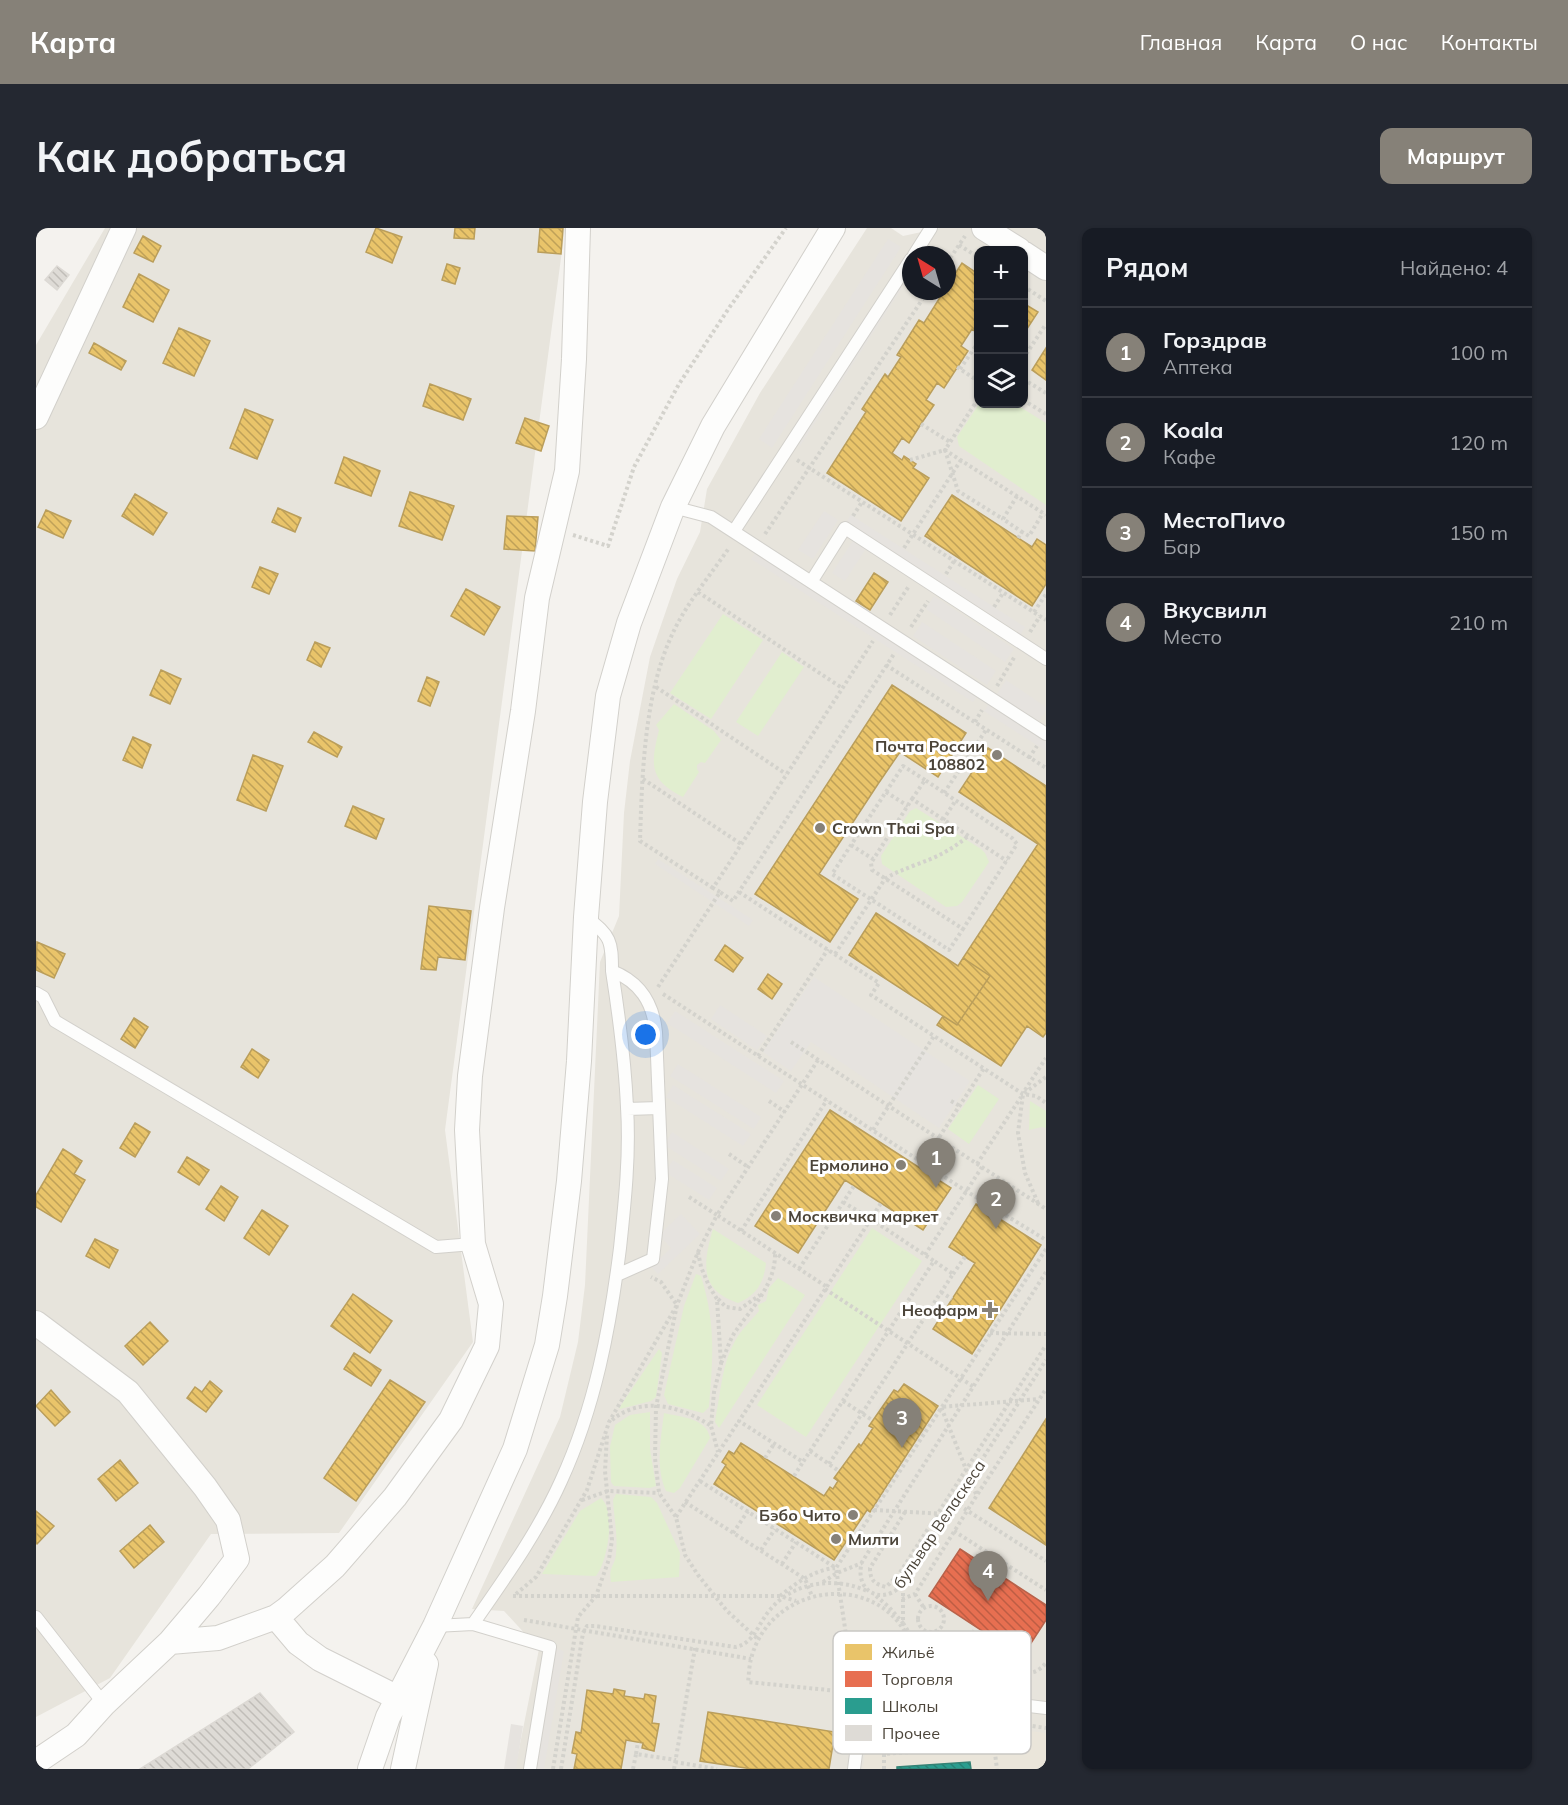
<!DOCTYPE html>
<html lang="ru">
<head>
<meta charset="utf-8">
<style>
	:root { --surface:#171b24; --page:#242831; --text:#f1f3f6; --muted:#9ea1a6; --line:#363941; --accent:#868178 }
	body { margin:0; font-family:Mulish,sans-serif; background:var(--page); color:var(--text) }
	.controls { position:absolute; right:18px; top:18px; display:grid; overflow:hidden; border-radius:12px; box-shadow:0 2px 4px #0004 }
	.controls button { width:54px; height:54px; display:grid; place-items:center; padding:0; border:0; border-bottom:2px solid var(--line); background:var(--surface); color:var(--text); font:30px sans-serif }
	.compass { position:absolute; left:866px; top:18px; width:54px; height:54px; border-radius:50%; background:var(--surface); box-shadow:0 2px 4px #0004; rotate:323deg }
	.you { position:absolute; left:610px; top:807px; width:21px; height:21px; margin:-15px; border:4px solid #fff; border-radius:50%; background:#1a73e8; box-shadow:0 0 0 9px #1a73e833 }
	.badge { display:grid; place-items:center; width:39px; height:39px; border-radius:50%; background:var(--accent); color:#fff; font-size:20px; font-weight:700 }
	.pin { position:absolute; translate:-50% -50px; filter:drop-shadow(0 2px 3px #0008) }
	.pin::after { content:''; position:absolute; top:32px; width:21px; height:18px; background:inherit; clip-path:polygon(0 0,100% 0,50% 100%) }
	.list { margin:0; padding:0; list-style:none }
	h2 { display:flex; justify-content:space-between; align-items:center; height:78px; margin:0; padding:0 24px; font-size:26px }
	h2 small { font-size:20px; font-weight:400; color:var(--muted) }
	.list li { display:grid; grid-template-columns:39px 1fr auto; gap:18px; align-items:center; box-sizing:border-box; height:90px; padding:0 24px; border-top:2px solid var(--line) }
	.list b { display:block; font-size:22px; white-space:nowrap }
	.list p { margin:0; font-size:20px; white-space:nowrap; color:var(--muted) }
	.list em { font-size:20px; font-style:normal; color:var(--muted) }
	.icon { flex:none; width:33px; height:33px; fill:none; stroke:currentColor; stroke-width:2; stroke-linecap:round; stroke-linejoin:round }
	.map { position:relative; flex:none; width:1010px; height:1541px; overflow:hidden; border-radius:12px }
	header { display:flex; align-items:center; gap:36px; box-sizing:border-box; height:84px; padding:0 30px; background:var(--accent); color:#fff }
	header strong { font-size:28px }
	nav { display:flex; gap:33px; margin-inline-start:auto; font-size:21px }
	.intro { display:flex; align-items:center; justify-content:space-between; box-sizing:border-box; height:144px; padding:0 36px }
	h1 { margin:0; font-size:42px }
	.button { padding:15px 27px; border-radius:12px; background:var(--accent); color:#fff; font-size:21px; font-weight:700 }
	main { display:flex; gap:36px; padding:0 36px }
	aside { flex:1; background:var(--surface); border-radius:12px; box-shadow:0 2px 4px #0004 }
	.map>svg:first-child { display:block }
</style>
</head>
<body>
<header>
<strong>Карта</strong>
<nav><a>Главная</a><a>Карта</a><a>О нас</a><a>Контакты</a></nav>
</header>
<div class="intro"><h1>Как добраться</h1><a class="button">Маршрут</a></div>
<main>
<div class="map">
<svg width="1010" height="1541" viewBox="0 0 1010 1541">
	<defs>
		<pattern id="homes-back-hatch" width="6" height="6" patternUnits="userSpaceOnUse" patternTransform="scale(1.5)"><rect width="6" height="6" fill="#e9c46a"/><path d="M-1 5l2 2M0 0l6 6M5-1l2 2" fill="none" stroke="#bfa158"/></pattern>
		<pattern id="shops-back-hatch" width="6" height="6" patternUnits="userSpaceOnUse" patternTransform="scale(1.5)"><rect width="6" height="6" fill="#e76f51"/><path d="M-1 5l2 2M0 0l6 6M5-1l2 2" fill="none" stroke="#bd5d44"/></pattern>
		<pattern id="schools-back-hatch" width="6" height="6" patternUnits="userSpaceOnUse" patternTransform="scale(1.5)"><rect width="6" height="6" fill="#2a9d8f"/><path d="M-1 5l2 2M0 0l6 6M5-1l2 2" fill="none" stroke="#268276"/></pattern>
		<pattern id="building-back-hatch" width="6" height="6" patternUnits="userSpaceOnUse" patternTransform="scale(1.5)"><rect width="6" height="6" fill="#dedbd6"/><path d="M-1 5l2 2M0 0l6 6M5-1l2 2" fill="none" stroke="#c0bdb8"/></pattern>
	</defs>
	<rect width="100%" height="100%" fill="#f4f2ee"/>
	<path fill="#e7e4dc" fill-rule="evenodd" d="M69 0H529L409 902 437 1114 303 1305 175 1306 74 1450 0 1489V117Z
		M831 0H855L867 8 904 0H1010V1541H479L503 1421 468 1383 436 1381 524 1189 542 1114 549 1057 564 734 583 688 588 585 594 533 614 429 641 351 664 304 671 261 724 165ZM942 22H987V176H942ZM875 27H911V63H875Z"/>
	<path fill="#eae5da" d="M834 1483 1010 1505V1541H827Z"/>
	<path fill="#e1eecf" d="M943 176H979L1010 195V277L923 218 921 209Z
		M687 386 727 412 675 491 634 465Z
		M746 424 768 439 722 508 700 494Z
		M638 476 678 503 685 512 669 535 665 534 661 537V541L663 544 647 569C612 552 615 535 623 502L620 497Z
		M880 580 945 621 949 625 953 634 926 674 921 678 910 679 846 636 845 628 874 583Z
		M942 857 963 871 933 916 912 901Z
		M994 873 1010 883V900L1006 899 993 902Z
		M836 1000 886 1033 770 1209 721 1177Z
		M677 1001 730 1035C728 1054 721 1067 702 1075 663 1062 667 1035 677 1001Z
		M660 1046 665 1048C680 1097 677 1128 673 1179L667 1185 632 1176 628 1167 648 1078Z
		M742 1050 769 1067 683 1200 679 1194 680 1187C685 1162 686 1136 699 1113 705 1102 715 1093 723 1083L722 1077 730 1073 733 1060Z
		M623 1121 626 1125 620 1169 615 1173 584 1181 583 1180Z
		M614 1184V1221L620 1258 614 1260 578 1258 575 1254 574 1219 579 1197 594 1187Z
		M628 1185C644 1189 671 1190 674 1210L644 1260 638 1265 630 1263C619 1239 625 1210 628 1185Z
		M580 1266 615 1269 621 1275 644 1325 643 1349 575 1354C572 1339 579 1338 580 1326 582 1309 578 1289 577 1272Z
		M565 1270C580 1283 572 1333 560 1348L506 1346 544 1283Z"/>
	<path fill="#e6e3df" d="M852 11 865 19 736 220 723 211Z
		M875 35V46L764 218 759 215Z
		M788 283 802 292 777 331 762 322Z
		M815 287 989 399 985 406 810 294Z
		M818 311 831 319 809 353 796 345Z
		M720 324 942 467 937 474 715 331Z
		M898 368 978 421 969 434 890 381Z
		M886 394 960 443 951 457 877 408Z
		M970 452 1010 479V482L1003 493 961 466Z
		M953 476 1010 513V523L948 483Z
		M622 631 717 692 713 698 619 636Z
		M778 749 934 853 903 900 775 814 755 843 727 824Z
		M684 777 731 808 721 822 675 791Z
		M639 783 748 853 740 865 631 795Z
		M642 836 725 889 718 901 634 848Z
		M637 857 715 906 707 918 630 869Z
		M636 904 693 941 685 953 628 917Z
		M637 932 681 960 673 972 629 944Z
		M645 986 664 1006 622 1046 615 1039 635 1020 623 1007Z
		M520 1421 528 1423 508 1541H499Z
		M475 1496 487 1498 480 1541H468Z"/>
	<path fill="url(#homes-back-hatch)" stroke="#ba9e5b" stroke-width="1.5" d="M340 0 366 9 356 35 330 24Z
		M419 0H439L438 11 418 10Z
		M504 0H527L525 26 502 24Z
		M107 8 125 18 117 34 98 25Z
		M926 35 942 46V106L936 101 925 118 932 123 908 160 901 155 890 172 898 177 885 196 873 215 866 210 856 225 866 232 868 228 880 236 877 240 893 250 865 293 791 245 830 184 826 181 849 146 852 149 865 129 861 127 883 92 888 95 908 63H911V58Z
		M411 36 424 40 419 56 406 52Z
		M103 46 133 62 117 94 87 79Z
		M987 75 1002 84 987 107Z
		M143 100 174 113 158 148 127 135Z
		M58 115 90 133 85 142 53 125Z
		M1010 120V152L996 142Z
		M394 156 435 171 427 192 387 178Z
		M209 181 237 192 221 231 194 220Z
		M489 190 513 198 505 223 480 215Z
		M308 229 344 243 335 268 299 255Z
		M374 264 418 278 406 312 363 298Z
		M99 266 131 285 117 307 86 288Z
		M916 267 996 319 1001 311 1010 317V356L996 378 889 308Z
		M242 280 265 290 259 304 236 294Z
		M10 282 35 293 27 310 2 299Z
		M471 288 502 289 499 323 468 321Z
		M224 339 242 346 233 366 216 359Z
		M838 345 852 354 834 382 820 373Z
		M430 361 464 379 448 407 415 388Z
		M279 414 294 420 285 439 271 432Z
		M125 442 145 451 134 476 114 467Z
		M391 449 403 454 394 478 382 473Z
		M856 457 930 505 902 549 864 524 842 556 783 646 822 671 794 714 719 666Z
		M278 504 306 519 301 529 272 514Z
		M97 509 115 517 106 540 87 532Z
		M952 520 1010 558V805L1007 809 991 798 965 838 901 797 907 788 921 797 954 748 927 730 1002 616 923 564Z
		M217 527 247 538 230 583 201 572Z
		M317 578 348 591 340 611 309 598Z
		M393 678 435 683 429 732 402 729 400 742 385 741Z
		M840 685 922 738 927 730 954 748 921 797 813 727Z
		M1 714 29 726 18 750 0 742Z
		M689 717 707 730 697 744 679 732Z
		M732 746 746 756 736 771 722 761Z
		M98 790 112 799 99 820 85 811Z
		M216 821 233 832 222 850 205 839Z
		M794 882 915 960 887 1002 809 952 762 1025 719 998Z
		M99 895 114 904 99 929 84 920Z
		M27 921 46 933 38 946 49 952 25 994 0 979V967Z
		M151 929 173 942 163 957 142 944Z
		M185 958 202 969 188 993 170 981Z
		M940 976 1005 1017 936 1126 897 1101 939 1035 913 1019Z
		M226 982 252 998 233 1027 208 1010Z
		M59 1011 82 1022 73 1040 50 1028Z
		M317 1066 356 1093 334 1125 295 1098Z
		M114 1094 132 1113 107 1137 89 1118Z
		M318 1125 345 1142 335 1158 308 1141Z
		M354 1152 389 1174 320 1273 288 1250Z
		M174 1153 186 1163 170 1184 151 1170 159 1159 166 1164Z
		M868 1156 902 1178 834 1284 831 1282 798 1332 678 1256 690 1237 686 1234 693 1223 698 1226 705 1215 788 1268 794 1259 797 1261 802 1253 798 1250 823 1216 825 1218 837 1200 833 1198 858 1162 862 1164Z
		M15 1162 34 1184 19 1198 0 1178Z
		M1010 1191V1317L953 1280Z
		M84 1232 102 1255 80 1273 62 1251Z
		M0 1283 18 1298 1 1316 0 1315Z
		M114 1297 128 1314 98 1340 84 1323Z
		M578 1461 589 1463 588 1468 608 1471 609 1466 620 1468 616 1495 623 1496 618 1523 606 1520 607 1515 590 1512 585 1541H538L541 1526 536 1525 540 1504 545 1505 551 1462 577 1466Z
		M672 1484 799 1504 793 1541H716L664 1533Z"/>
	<path fill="url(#shops-back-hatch)" stroke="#b8624a" stroke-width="1.5" d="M924 1321 1010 1377V1392L986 1429 893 1368Z"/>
	<path fill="url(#schools-back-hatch)" stroke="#348275" stroke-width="1.5" d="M934 1534 935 1541H861V1539Z"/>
	<path fill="url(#building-back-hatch)" stroke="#dcd9d4" stroke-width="1.5" d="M21 38 33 47 21 62 9 52Z
		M224 1465 258 1504 212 1541H104Z"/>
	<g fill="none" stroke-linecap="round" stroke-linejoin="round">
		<defs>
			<path id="service" d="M878 27 895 0
				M637 279 675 289 1010 506
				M698 303 875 31
				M775 354 809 300 1010 431
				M550 689C575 708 576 713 576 743 604 754 617 774 620 804L626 951 617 1031 581 1047
				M0 765 7 769 19 793 400 1019 437 1016
				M591 881 623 880
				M0 1389 68 1476
				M437 1396C469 1350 502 1304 525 1253 559 1179 574 1100 584 1020 589 973 594 926 591 879 589 833 583 788 576 743
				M399 1398 437 1396 514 1419 494 1541
				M818 1541 828 1465 836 1459 1010 1480"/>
			<path id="minor" d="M948 0 983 22
				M987 25 1010 40
				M0 189 88 0
				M0 1095 92 1164 169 1259 192 1292 201 1331 173 1368 134 1414 68 1476 40 1507 0 1534
				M240 1389 262 1415 284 1431 362 1470
				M134 1414 182 1410 240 1389 251 1381 299 1338 359 1269 415 1192 451 1118 455 1076 437 1016 431 902 434 848 456 680 487 483 501 370 531 243 538 131 542 0
				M334 1541 352 1489 399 1398 479 1221 511 1117 519 1068 533 953 543 833 550 689 559 574 572 468 593 395 637 279 677 198 797 0
				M367 1541 390 1436"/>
		</defs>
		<use href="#service" stroke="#d2d0cb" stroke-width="14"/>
		<use href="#minor" stroke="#d2d0cb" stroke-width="26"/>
		<path stroke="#d3d2cc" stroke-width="4" stroke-dasharray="3 3" stroke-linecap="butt" d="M923 17 942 29
			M911 35 929 8
			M987 58 1010 73
			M987 131 1010 96
			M921 139 942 153
			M924 141 939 119 942 122
			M987 151 1010 165
			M942 171 909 222 1010 287
			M987 172 1010 186
			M885 196 914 214
			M761 232 1010 392
			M874 232 909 222 922 263 967 291
			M981 268 967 291 986 304
			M817 288 826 274
			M729 306 892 63
			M537 307 572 318 598 239 643 156 693 80 750 0
			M982 310 986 304 993 308 1007 285
			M868 320 925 232
			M910 346 918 333
			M662 364 806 460
			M958 379 967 365
			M998 384 1010 366
			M854 387 873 358
			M875 399 892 373
			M994 404 1004 388
			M850 437 1010 540
			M961 458 979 428
			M620 459 750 546
			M939 494 946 482
			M993 530 1001 518
			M607 551 705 616
			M889 552 867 538 796 646 913 722 927 701
			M850 564 872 578
			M908 565 950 502
			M876 571 889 552 976 610 981 616 927 701 836 642 835 635 876 571 971 633
			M907 592 920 572
			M815 617 837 631
			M677 660 604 613C606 549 608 468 635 409 649 377 673 349 693 320
			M684 664 677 660 837 413
			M703 664 843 755 835 767 987 866 1000 868 1010 875
			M799 726 849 651C859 644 868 642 879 637 899 630 916 622 932 608
			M622 759 684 664 697 673 858 426
			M627 766 930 963 1010 1012
			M755 814 1010 981
			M722 828 792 721
			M782 832 681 987 791 1059
			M989 862 1010 830
			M733 873 749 884
			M915 873 924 878
			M837 902 898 808
			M693 926 712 939
			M887 934 948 840
			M941 936 985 869
			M653 969 681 987 662 1024 641 1077 620 1179 619 1230 623 1265 640 1289 649 1327 662 1347 691 1383 723 1412
			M807 974 835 991 845 975
			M1002 975 989 945 982 905 987 866 1010 849
			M785 989 794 994
			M835 991 898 1033 767 1234 703 1193Z
			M705 1003 791 872
			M662 1024 665 1039 673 1058 681 1071 685 1136 678 1164 675 1198 682 1224
			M889 1027 946 939
			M763 1041 818 958
			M1010 1044 826 1334C818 1361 843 1378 864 1359L1010 1132
			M917 1046 929 1029
			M789 1061 938 1159
			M905 1064 916 1071
			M682 1071 690 1079 704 1081 724 1067
			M954 1105 1010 1106
			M685 1135C690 1125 693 1113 699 1104 715 1081 740 1056 739 1025
			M807 1173 836 1192
			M576 1192C606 1167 647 1179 675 1198
			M774 1223 803 1243
			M729 1230 738 1216
			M793 1236 917 1046 898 1033
			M758 1248 767 1234
			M664 1253 800 1340
			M940 1266 905 1179 1003 1171
			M546 1272 572 1263 623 1265
			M649 1274 769 1351 776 1368
			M918 1274 1010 1333
			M838 1282 910 1286
			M869 1284 834 1340C834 1352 838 1356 850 1359L863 1346 1010 1117
			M640 1289 703 1193
			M918 1303 1010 1362
			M697 1305 712 1283
			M725 1322 739 1301
			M746 1336 760 1314
			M867 1353V1395L883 1421 891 1451
			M787 1354 801 1345 826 1335
			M480 1366 500 1349 551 1262 573 1194 641 1077 625 1054 615 1049
			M879 1366 888 1380
			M477 1368H744L760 1373
			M744 1368C760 1355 778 1342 799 1340
			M840 1368 853 1379 867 1395
			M866 1371 879 1366 941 1267 1010 1161
			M882 1391a13 13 0 1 1 26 0a13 13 0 1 1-26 0Z
			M488 1392 715 1431
			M901 1403C917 1423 928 1437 955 1436 982 1415 984 1464 1010 1435
			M879 1435 938 1403
			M815 1440 800 1340 1010 1021
			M813 1458 815 1440 831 1442
			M812 1464 712 1454C713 1447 713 1438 715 1431 735 1351 852 1341 877 1422 880 1431 880 1441 880 1450
			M960 1493 958 1518 961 1541
			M961 1493 1010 1500
			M600 1526 602 1514
			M639 1534 681 1541
			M517 1541 542 1389 560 1368 573 1331 576 1312 569 1243 571 1207
			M525 1541 547 1405 551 1398H559L699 1419C718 1416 722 1396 733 1383 756 1354 798 1348 831 1363
			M597 1541 600 1526 640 1532
			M638 1541 659 1420
			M848 1541V1526L958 1518"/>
		<use href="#service" stroke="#fdfdfc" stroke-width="12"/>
		<use href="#minor" stroke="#fdfdfc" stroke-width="24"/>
	</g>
	<g fill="#868178" stroke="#fff" stroke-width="2">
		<circle cx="961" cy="527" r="6"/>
		<circle cx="784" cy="600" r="6"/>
		<circle cx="865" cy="937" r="6"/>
		<circle cx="740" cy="988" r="6"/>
		<path d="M951 1073h6v6h6v6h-6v6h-6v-6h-6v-6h6z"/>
		<circle cx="817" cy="1287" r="6"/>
		<circle cx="800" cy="1311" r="6"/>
	</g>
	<g text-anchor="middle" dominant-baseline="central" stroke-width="6" stroke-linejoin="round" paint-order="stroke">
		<g font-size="16" font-weight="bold" fill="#4b4439" stroke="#fff" text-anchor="end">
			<text x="949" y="518">Почта России<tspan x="949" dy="18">108802</tspan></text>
			<text x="796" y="600" text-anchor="start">Crown Thai Spa</text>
			<text x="853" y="937">Ермолино</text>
			<text x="752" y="988" text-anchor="start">Москвичка маркет</text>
			<text x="942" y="1082">Неофарм</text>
			<text x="805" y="1287">Бэбо Чито</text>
			<text x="812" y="1311" text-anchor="start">Милти</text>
		</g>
		<g font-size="16" fill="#4b4439" stroke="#fff">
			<text transform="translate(903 1296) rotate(-56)">бульвар Веласкеса</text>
		</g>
	</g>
	<rect x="797" y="1403" width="198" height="123" rx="9" fill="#fff" stroke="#c9c7c4" stroke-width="1.5"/>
	<rect x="809" y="1416" width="27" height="16" fill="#e9c46a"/>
	<rect x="809" y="1443" width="27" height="16" fill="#e76f51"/>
	<rect x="809" y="1470" width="27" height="16" fill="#2a9d8f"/>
	<rect x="809" y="1497" width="27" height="16" fill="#dedbd6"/>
	<g font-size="16" fill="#4b4439">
		<text x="846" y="1430">Жильё</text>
		<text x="846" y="1457">Торговля</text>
		<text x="846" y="1484">Школы</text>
		<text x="846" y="1511">Прочее</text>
	</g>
</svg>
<div class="controls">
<button>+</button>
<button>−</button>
<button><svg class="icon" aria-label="layers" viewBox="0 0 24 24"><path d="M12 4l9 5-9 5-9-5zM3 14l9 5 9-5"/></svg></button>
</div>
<svg class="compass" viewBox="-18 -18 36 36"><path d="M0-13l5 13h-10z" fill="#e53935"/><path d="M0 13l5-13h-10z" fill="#9ea1a6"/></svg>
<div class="you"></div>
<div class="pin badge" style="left:900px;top:960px">1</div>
<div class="pin badge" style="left:960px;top:1001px">2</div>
<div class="pin badge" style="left:866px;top:1220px">3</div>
<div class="pin badge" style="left:952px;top:1373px">4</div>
</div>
<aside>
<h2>Рядом<small>Найдено: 4</small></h2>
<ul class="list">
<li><span class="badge">1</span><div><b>Горздрав</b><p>Аптека</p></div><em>100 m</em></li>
<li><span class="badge">2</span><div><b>Koala</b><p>Кафе</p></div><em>120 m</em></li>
<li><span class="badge">3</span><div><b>МестоПиvо</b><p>Бар</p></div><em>150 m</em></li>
<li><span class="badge">4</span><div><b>Вкусвилл</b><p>Место</p></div><em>210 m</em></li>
</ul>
</aside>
</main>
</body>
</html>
